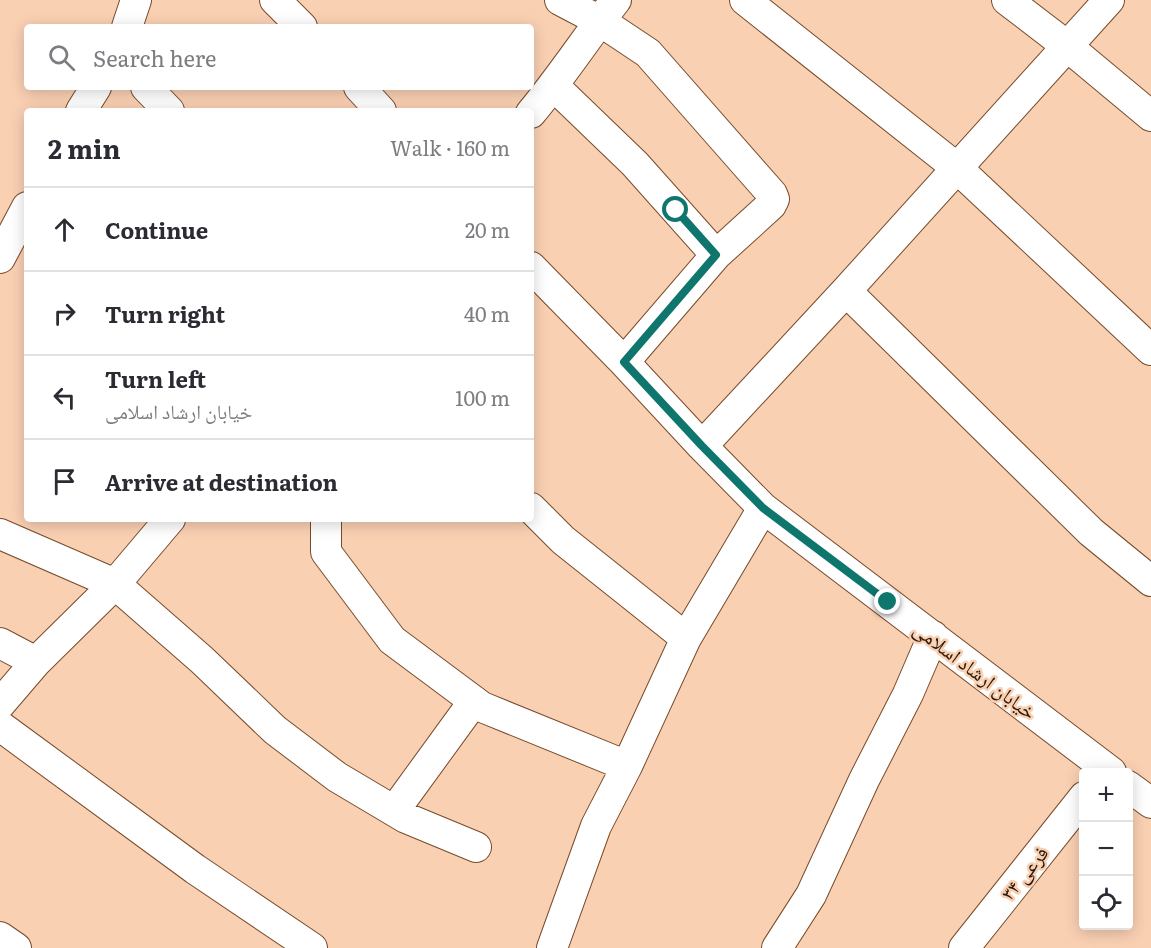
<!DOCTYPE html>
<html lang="en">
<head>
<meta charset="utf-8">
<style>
	:root { --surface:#fff; --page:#f7f7f7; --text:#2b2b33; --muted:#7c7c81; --line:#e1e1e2 }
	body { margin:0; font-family:Literata,"Noto Naskh Arabic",serif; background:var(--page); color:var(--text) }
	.controls { position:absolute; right:18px; bottom:18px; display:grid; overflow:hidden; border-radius:6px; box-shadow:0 3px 15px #0003 }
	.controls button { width:54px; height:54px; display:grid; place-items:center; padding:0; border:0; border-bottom:2px solid var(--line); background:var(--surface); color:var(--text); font:30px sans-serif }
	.stop { position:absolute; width:18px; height:18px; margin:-14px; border:4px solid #0f766e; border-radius:50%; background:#fff }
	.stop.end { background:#0f766e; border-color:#fff; box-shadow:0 2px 6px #0008 }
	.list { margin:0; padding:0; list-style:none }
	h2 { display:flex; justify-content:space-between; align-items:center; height:78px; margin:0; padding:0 24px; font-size:26px }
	h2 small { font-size:20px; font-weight:400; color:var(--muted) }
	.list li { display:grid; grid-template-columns:39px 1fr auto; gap:18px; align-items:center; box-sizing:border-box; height:84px; padding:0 24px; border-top:2px solid var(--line) }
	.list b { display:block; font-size:22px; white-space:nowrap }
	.list p { margin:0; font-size:20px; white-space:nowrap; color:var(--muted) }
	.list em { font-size:20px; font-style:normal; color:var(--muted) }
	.icon { flex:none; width:33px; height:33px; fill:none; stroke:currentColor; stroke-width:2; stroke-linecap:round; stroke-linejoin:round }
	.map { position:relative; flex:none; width:1151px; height:948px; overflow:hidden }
	.search { position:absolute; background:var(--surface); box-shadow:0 3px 15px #0003; left:24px; top:24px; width:510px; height:66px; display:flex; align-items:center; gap:15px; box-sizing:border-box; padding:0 21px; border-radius:6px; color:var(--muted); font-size:22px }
	.panel { position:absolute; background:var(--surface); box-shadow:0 3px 15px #0003; left:24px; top:108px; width:510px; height:414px; border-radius:6px }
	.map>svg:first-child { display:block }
</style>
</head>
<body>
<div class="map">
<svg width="1151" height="948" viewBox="0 0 1151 948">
	<rect width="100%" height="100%" fill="#fad0b3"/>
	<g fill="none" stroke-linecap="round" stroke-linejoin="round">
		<defs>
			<path id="minor" d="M275 0 302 27
				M560 0 600 21 648 53 772 194 774 199 771 205 716 255 624 362
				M745 0 957 168 1151 350
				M1007 0 1067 46 1151 116
				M127 27 136 0
				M554 86 635 164 716 255
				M146 87 169 111
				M359 87 381 111
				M81 111 96 87
				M531 113C561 77 587 37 616 0
				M0 258 27 207
				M531 267 624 362 702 446 763 508 1111 772
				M846 291 1091 532 1151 581
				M702 446 846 291 1109 0
				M531 508 563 540 686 638
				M326 519V552L392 640 482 707 627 766
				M0 534 115 584 202 660 275 730 337 777 406 818 476 847
				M0 643 36 662
				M0 704 36 662 115 584 170 519
				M0 726 195 869 312 948
				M1128 786 1151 803
				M394 811 474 701
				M0 937 16 948
				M552 948 596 826 627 766 686 638 763 508
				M777 948 811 895 864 780 908 694 933 636
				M964 948 1084 797"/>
		</defs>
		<use href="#minor" stroke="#774b2a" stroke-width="32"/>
		<use href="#minor" stroke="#fff" stroke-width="30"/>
	</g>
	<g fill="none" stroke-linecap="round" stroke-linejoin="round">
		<path stroke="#0f766e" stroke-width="8" d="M676 210 716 255 624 362 702 446 763 508 888 602"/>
	</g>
	<g text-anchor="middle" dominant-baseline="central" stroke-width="5" stroke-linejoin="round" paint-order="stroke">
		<g font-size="20" fill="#291709" stroke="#fad0b3">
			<text transform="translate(976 669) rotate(37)">خیابان ارشاد اسلامی</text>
			<text transform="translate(1023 872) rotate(-51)">فرعی ۳۴</text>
		</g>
	</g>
</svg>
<div class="controls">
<button>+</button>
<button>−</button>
<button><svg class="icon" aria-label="locate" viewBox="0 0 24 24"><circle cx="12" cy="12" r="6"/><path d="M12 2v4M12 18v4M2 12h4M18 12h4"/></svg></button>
</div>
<div class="stop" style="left:676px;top:210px"></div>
<div class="stop end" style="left:888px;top:602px"></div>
<div class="search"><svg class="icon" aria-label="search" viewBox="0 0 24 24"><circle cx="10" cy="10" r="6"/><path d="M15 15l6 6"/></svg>Search here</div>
<section class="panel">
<h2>2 min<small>Walk · 160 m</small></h2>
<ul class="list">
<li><svg class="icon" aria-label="ahead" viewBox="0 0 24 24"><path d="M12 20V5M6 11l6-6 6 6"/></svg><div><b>Continue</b></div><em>20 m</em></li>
<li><svg class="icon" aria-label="right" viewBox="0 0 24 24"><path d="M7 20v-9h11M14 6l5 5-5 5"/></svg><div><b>Turn right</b></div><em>40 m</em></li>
<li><svg class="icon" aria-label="left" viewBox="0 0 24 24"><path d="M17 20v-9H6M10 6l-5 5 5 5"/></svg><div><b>Turn left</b><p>خیابان ارشاد اسلامی</p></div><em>100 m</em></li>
<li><svg class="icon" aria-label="arrive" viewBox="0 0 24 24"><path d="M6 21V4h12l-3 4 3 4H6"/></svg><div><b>Arrive at destination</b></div></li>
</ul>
</section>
</div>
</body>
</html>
